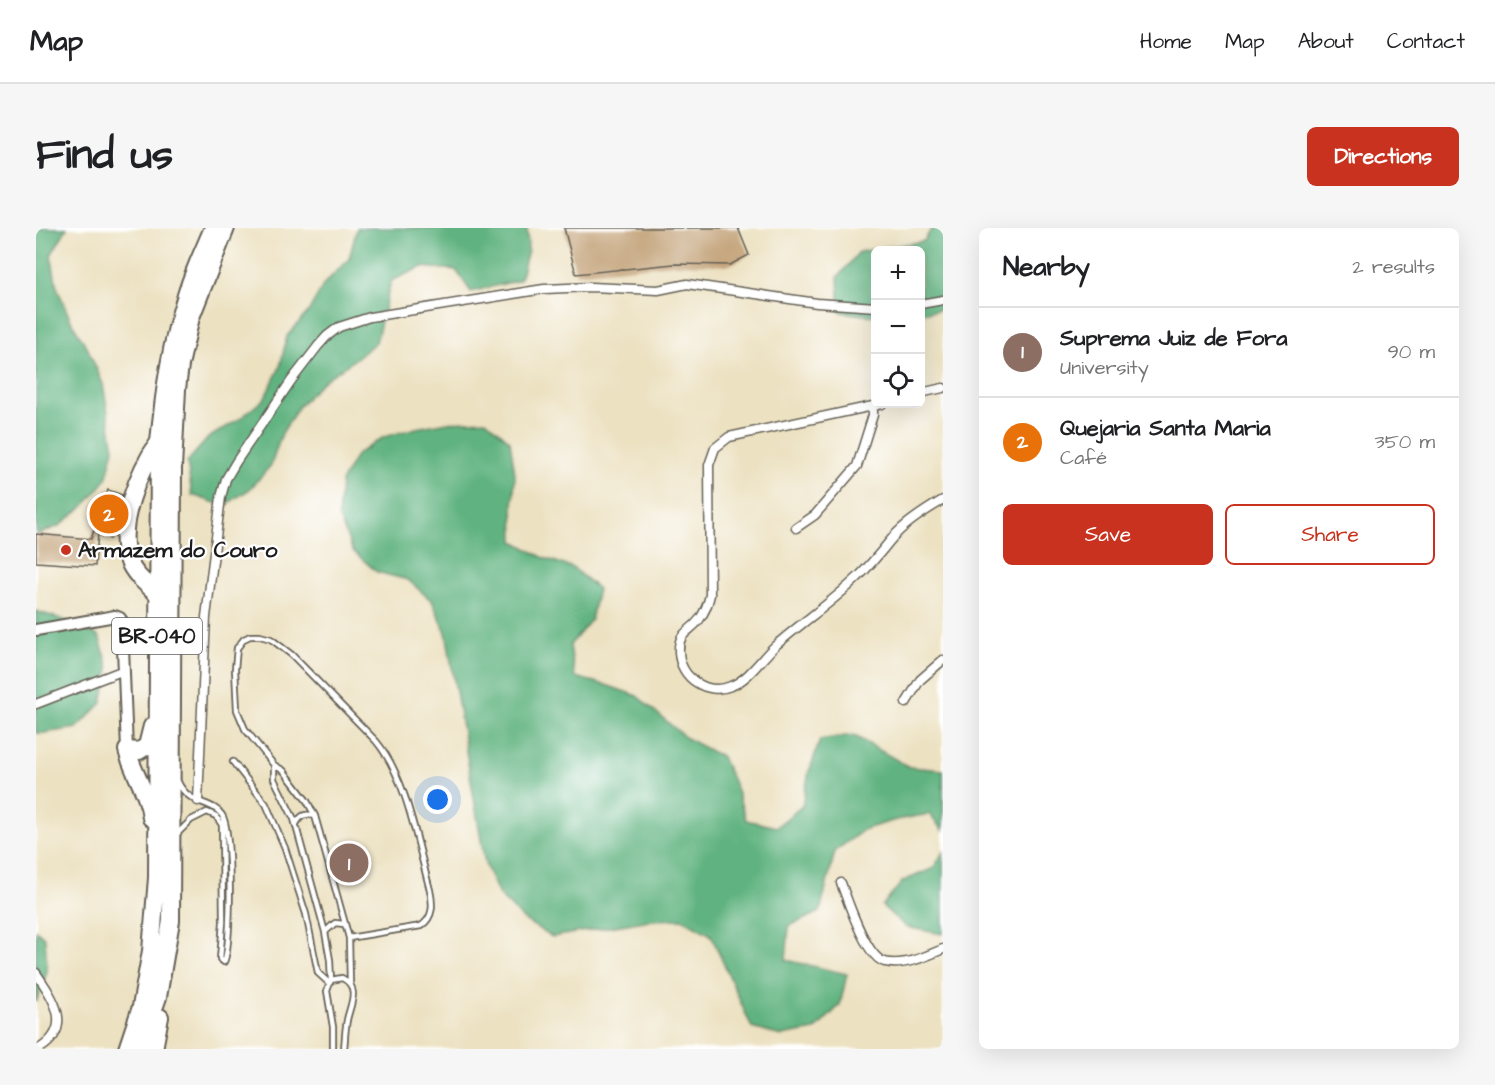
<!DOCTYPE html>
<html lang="en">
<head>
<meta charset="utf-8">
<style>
	:root { --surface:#fff; --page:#f6f6f6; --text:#202124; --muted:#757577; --line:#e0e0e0; --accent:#c8321e }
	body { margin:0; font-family:"Architects Daughter",sans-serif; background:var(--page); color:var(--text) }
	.controls { position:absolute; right:18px; top:18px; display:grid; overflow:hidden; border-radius:9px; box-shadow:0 6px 24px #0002 }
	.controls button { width:54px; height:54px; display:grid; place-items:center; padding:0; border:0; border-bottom:2px solid var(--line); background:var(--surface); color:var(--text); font:30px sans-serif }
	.you { position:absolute; left:402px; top:572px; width:21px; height:21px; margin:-15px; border:4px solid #fff; border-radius:50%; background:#1a73e8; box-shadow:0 0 0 9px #1a73e833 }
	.badge { display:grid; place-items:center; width:39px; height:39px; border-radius:50%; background:var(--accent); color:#fff; font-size:20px; font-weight:700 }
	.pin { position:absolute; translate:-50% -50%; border:3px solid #fff; box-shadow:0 2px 6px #0006 }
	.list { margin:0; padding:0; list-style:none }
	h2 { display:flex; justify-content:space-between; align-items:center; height:78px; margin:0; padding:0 24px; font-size:26px }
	h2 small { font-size:20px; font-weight:400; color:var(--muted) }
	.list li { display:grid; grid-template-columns:39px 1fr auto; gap:18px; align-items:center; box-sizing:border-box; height:90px; padding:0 24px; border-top:2px solid var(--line) }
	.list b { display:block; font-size:22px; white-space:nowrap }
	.list p { margin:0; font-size:20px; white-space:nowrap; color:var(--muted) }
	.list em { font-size:20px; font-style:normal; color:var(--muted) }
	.actions { display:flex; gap:12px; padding:18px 24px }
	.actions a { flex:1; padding:14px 0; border:2px solid var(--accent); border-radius:9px; text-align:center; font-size:21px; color:var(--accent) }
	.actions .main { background:var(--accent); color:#fff }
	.icon { flex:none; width:33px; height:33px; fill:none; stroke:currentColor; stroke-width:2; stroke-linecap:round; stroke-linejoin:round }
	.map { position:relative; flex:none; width:907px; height:821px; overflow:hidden; border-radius:9px }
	header { display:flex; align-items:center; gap:36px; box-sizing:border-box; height:84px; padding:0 30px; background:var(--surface); border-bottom:2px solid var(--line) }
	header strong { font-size:28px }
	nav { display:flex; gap:33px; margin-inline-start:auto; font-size:21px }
	.intro { display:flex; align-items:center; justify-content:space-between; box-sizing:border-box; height:144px; padding:0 36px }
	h1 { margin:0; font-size:42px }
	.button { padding:15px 27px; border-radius:9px; background:var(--accent); color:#fff; font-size:21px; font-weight:700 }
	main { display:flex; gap:36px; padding:0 36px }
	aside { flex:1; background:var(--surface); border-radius:9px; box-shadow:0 6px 24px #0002 }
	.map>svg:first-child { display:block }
</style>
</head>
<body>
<header>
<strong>Map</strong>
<nav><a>Home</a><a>Map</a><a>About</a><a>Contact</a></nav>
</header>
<div class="intro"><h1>Find us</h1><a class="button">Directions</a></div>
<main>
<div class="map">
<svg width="907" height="821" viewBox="0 0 907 821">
	<rect width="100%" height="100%" fill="#fff"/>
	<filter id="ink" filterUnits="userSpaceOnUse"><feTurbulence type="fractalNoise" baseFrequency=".0167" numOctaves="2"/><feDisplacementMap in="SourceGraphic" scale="12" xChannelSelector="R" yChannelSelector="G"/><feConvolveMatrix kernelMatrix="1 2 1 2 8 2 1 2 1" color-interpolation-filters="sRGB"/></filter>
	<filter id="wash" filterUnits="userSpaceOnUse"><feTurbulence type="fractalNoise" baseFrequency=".008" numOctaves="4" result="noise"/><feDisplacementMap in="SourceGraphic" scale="24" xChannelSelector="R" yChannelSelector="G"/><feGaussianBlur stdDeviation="1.35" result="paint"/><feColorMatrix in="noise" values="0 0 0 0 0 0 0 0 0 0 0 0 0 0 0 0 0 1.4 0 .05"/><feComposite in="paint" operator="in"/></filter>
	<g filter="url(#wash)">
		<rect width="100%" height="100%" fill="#ece1c1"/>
		<path fill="#60b380" stroke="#3e684e" stroke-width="1.5" d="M0 0H31L15 27 21 59 34 91 52 121 67 156 78 221 70 252 49 277 23 298 0 307Z
			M321 0H491L492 22 484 52 435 64 420 42 386 39 355 53 340 114 314 135 288 152 263 178 246 205 235 237 214 261 188 278 156 267 151 234 172 210 202 192 228 171 244 139 251 108 272 84 288 56 313 31Z
			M896 0H907V81L885 85 884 22H840L839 88 804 84 802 49 823 24 888 13Z
			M450 192 474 213 479 246 477 280 478 313 506 329 537 340 562 361 555 392 534 417 539 449 570 457 601 468 650 510 686 529 700 560 710 592 740 599 766 578 773 544 784 512 817 507 873 539 907 542V603L893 586 860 592 829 601 799 623 784 684 753 698 750 732 811 746 804 777 779 802 746 808 716 800 675 707 647 691 614 692 516 709 488 692 463 667 449 636 410 404 396 373 372 352 341 344 317 323 302 288 305 254 321 226 348 209 380 200 412 194Z
			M0 383 31 393 63 408 73 440 66 475 41 500 8 505H0Z
			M907 624V706L870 699 846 678 867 653 898 640Z
			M0 702 9 710 11 744 0 774Z"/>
		<g id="blocks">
			<path fill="#c4a47c" d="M528 0H702L713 27 694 37 638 36 540 46Z
				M72 262 86 267 74 311 62 306 59 338 0 334V306L55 311Z"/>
		</g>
	</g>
	<g filter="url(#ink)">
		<use href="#blocks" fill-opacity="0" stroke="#656156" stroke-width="1.5"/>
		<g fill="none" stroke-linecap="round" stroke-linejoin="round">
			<defs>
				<path id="service" d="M197 534 230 576 249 620 270 686 282 745 293 755
					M238 537V551L258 591 289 704 294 732 295 752
					M260 596C265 587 269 585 279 588
					M140 607 155 592 171 584 180 588 186 597 187 694 184 731 188 734C196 718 196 601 186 587 176 572 153 578 142 554
					M289 704 299 695 308 696
					M313 710 385 698C398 689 397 676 394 662 381 615 371 550 340 513L256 427 235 411 224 408H214L208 411 201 420 199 441 201 482 209 501 238 537 248 543 271 573 279 588 313 710 314 755
					M297 821V799L291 763 295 752 306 750C325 759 314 777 311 792 309 802 309 812 308 821"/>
				<path id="minor" d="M884 76 907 72
					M884 165 907 160
					M846 176 693 209 679 220 673 237 674 367C672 376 669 384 663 392 653 405 642 404 643 424 644 450 671 468 695 458 713 451 725 431 739 418 765 395 794 376 820 351 834 338 846 322 859 307 872 293 890 282 907 272
					M760 300 779 287 821 238 837 187V178
					M870 475 884 452 907 432
					M0 476 88 442
					M162 573 170 389 185 269 190 251 200 234 255 153 282 118 291 108 303 99 334 89 508 61 555 59 622 62 651 56 781 75 840 79
					M805 655C812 673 830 730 849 734 867 739 891 728 907 721
					M0 745C18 771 38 800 3 821"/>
				<path id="tertiary" d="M0 402 79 388 84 390 86 394 91 522"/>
				<path id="motorway" d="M122 366C110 356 97 346 92 331 80 297 103 242 123 214
					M115 590C113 566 97 546 91 522L103 523 111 518 116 498
					M91 821 105 779 115 723 121 650 123 214C128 163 135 113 151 64 158 42 168 21 177 0
					M104 821 122 769 135 693 137 240 141 161 144 137 155 89 190 0
					M118 821 124 789"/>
			</defs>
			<use href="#service" stroke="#656156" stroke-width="8"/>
			<use href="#minor" stroke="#656156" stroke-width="11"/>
			<use href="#tertiary" stroke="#656156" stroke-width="14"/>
			<use href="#motorway" stroke="#656156" stroke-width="20"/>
			<use href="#service" stroke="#fff" stroke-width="4.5"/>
			<use href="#minor" stroke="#fff" stroke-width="8"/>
			<use href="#tertiary" stroke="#fff" stroke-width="10"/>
			<use href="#motorway" stroke="#fff" stroke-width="16"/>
		</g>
	</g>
	<circle fill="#c8321e" stroke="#fff" stroke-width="2" cx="30" cy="322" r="6"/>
	<g text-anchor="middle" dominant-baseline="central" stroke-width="4.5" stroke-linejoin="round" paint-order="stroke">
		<rect fill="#fff" stroke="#606060" stroke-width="1.5" x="76" y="390" width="90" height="36" rx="4.5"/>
		<g font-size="21" font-weight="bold" fill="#1c1c1c">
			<text x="121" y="408">BR-040</text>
		</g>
		<g font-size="22" font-weight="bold" fill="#1c1c1c" stroke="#fff" text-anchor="start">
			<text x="42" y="322">Armazem do Couro</text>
		</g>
	</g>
</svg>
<div class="controls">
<button>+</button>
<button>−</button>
<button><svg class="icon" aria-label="locate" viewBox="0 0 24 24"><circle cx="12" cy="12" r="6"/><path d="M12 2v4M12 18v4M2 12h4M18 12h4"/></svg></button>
</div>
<div class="you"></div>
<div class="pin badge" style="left:313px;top:635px;background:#8d6e63">1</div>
<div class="pin badge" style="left:73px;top:286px;background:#e8710a">2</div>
</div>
<aside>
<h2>Nearby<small>2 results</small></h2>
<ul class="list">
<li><span class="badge" style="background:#8d6e63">1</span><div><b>Suprema Juiz de Fora</b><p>University</p></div><em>90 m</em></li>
<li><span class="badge" style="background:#e8710a">2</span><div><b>Quejaria Santa Maria</b><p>Café</p></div><em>350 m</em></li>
</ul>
<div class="actions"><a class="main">Save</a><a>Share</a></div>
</aside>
</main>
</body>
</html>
